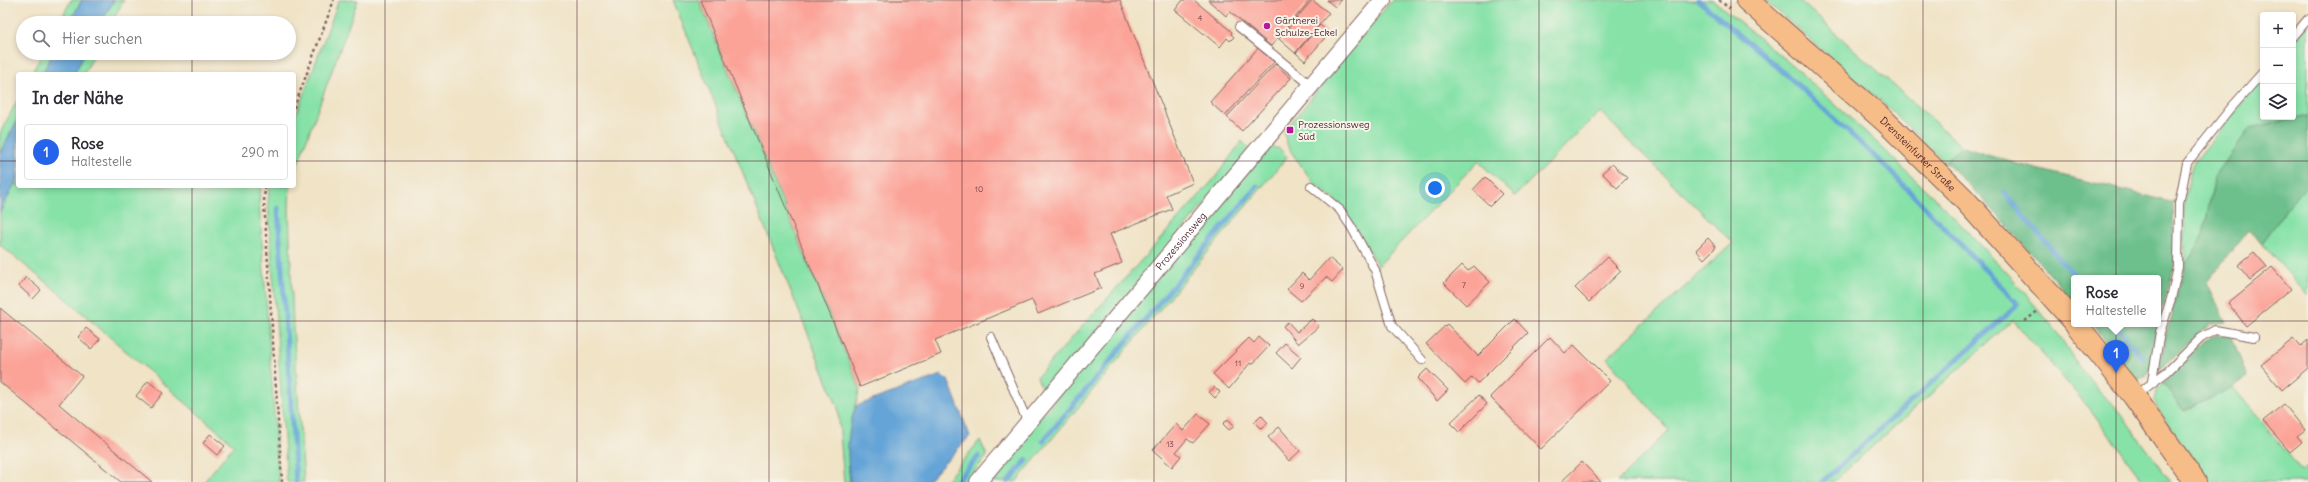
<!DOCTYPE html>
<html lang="de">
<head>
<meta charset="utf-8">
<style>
	:root { --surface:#fff; --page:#f2f2f3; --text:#2b2b33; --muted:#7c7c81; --line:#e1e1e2; --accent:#2563eb }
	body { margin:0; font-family:Delius,sans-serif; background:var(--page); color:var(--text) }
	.controls { position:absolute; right:12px; top:12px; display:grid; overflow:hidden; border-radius:4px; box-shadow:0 2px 6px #0003 }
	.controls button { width:36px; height:36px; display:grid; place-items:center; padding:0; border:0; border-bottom:1px solid var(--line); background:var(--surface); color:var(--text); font:20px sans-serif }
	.you { position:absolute; left:1435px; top:188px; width:14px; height:14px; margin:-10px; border:3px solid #fff; border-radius:50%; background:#1a73e8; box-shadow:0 0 0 6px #1a73e833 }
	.badge { display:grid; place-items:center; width:26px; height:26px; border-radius:50%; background:var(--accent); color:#fff; font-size:13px; font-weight:700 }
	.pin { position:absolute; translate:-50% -33px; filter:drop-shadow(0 1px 2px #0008) }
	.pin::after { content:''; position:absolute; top:21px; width:14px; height:12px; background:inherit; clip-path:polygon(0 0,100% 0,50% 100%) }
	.popup { position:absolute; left:2071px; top:275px; width:90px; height:52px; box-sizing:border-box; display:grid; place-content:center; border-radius:4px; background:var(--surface); filter:drop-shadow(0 1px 3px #0005); font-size:13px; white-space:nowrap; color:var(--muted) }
	.popup b { font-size:15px; color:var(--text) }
	.popup::after { content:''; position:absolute; left:50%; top:100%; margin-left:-8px; border:8px solid transparent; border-top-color:var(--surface) }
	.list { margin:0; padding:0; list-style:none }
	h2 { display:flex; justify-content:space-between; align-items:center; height:52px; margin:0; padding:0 16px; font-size:17px }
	h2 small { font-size:13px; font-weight:400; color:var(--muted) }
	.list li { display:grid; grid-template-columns:26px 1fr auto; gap:12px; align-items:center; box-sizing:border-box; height:56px; margin:0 8px 8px; padding:0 8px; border:1px solid var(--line); border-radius:4px }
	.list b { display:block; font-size:15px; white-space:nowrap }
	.list p { margin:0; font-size:13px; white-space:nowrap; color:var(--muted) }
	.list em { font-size:13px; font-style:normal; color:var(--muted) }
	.icon { flex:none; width:22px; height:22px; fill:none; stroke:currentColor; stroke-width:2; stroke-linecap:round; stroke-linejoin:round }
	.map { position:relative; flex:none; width:2308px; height:482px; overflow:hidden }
	.search { position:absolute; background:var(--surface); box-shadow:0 2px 6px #0003; left:16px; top:16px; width:280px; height:44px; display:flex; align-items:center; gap:10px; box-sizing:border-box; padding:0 14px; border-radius:22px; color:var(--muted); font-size:15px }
	.panel { position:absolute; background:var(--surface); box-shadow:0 2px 6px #0003; left:16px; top:72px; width:280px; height:116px; border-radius:4px }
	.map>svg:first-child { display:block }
</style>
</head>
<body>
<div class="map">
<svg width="2308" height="482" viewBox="0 0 2308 482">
	<rect width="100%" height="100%" fill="#f7f3e8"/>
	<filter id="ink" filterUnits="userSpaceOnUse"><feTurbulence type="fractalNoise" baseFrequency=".025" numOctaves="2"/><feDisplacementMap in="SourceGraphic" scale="8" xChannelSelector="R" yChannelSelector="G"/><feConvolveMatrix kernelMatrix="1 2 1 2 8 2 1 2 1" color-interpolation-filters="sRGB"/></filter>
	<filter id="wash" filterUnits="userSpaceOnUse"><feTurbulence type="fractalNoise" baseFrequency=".012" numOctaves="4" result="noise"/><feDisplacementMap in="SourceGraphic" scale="16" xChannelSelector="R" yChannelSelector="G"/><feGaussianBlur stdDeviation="0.9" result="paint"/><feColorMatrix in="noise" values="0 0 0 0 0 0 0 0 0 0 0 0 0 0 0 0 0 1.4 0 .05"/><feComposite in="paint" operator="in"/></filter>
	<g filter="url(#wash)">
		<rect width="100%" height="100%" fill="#f0e3c6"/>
		<path fill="#87e2a8" stroke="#68806a" d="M71 0H82L69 23H59Z
			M114 0H124L111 23H101Z
			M339 0H358L294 174V120Z
			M673 0H699L860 388C850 427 846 442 850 482H844L838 408Z
			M1392 0H1713L1793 66 1872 138 1948 211 2012 278 2058 333 2073 358 2099 392 2116 407 2171 482H2144L2090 409 2013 320 1833 482H1617L1669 430 1607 358 1733 243 1600 112 1515 196 1478 161 1378 266 1344 208 1313 182 1292 153 1286 142 1284 131Z
			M1765 0H1799L1961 146 1945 162 1893 112Z
			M2308 24V115L2250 128 2215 176 2202 239 2185 266 2184 202 2192 165 2263 77V117H2293V41Z
			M43 53H53L42 74H31Z
			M85 53H95L84 74H74Z
			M18 99V119L0 153V133Z
			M1242 141 1250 150 1044 394 1037 377 1214 179Z
			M1269 146 1280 149 1287 157 1016 482H986Z
			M18 178V186H261L259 201 279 482H204L234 445 58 292 0 245V212Z
			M2308 184V296L2262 243 2299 193Z
			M270 186H290L289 208 293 326 304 482H287L268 202Z
			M2163 383 2185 411 2233 387 2302 471 2308 467V482H2210L2157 407 2154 400 2157 389Z
			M980 440 987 456 966 482H945Z"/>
		<path fill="#6dc08c" stroke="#5c705c" d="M2308 115V184L2299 193 2262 243 2248 230 2207 282 2226 323 2211 324 2199 333 2159 372 2166 333 2185 266 2202 239 2215 176 2250 128Z
			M1961 146C2029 171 2103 183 2173 203L2174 267 2156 333 2150 371 2146 376 2138 378 2132 375 2092 324H2158V278H2074V302L1986 202 1945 162Z
			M2215 335 2232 337 2247 377 2233 387 2184 411 2163 383 2204 341Z"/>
		<path fill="#65a4d7" stroke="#586281" d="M82 0H114L101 23H69Z
			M53 53H85L74 74H42Z
			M18 119V178L0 212V153Z
			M941 375 948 380 970 436 927 482H850C847 456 846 431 856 406Z"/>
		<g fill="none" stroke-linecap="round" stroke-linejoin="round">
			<path stroke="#65a4d7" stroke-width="5" d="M1698 0 1787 75 1884 165 2018 304 1822 482
				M2004 192 2076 278
				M278 208 296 482
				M2114 324 2143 359
				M1043 441 1257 186
				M956 482 979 456
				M1008 482 1027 460"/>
		</g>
		<g id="blocks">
			<path fill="#fca398" d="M700 0H1120L1193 183 1166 195 1172 209 1110 234 1122 263 1095 274 1101 288 1038 314 1032 300 935 340 941 354 860 387Z
				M1183 0H1194L1232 32 1231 34 1234 37 1230 41 1227 38 1220 47 1175 10Z
				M1208 0H1310L1271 46 1229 11 1226 16Z
				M1312 0 1329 13 1295 53 1279 39Z
				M1327 0H1341L1335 7Z
				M1320 25 1329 33 1305 61 1296 53Z
				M1258 48 1274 62 1225 116 1210 102Z
				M1275 64 1291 78 1242 131 1227 117Z
				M1612 164 1627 178 1617 188 1602 173Z
				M1485 177 1502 194 1490 206 1473 190Z
				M1708 238 1716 247 1704 259 1696 250Z
				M2254 252 2267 267 2250 280 2238 265Z
				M1607 257 1621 271 1589 302 1575 288Z
				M1329 258 1343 270 1332 282 1326 277 1301 301 1287 289 1302 273 1309 280Z
				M1462 265 1468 271 1474 266 1490 282 1466 305 1444 283Z
				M2272 267 2291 289 2246 326 2228 303Z
				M26 277 41 290 33 299 19 286Z
				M0 308 82 376 59 404 152 482H121L0 382Z
				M1312 319 1319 326 1298 344 1283 326 1288 322 1297 332Z
				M1515 319 1528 333 1478 383 1472 377 1465 384 1426 344 1447 324 1478 356Z
				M86 328 100 339 91 349 78 337Z
				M1259 337 1269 346 1252 365 1250 363 1229 389 1213 374 1249 338 1254 343Z
				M1550 337 1565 353 1574 345 1610 381 1541 449 1490 397Z
				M2293 339 2300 347 2308 340V368L2282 390 2261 365Z
				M1285 343 1301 357 1292 368 1276 353Z
				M1427 369 1448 390 1437 401 1418 378Z
				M148 381 163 393 151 408 136 396Z
				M1215 387 1220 392 1215 398 1209 392Z
				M1479 395 1487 404 1459 432 1450 423Z
				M2284 404 2305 430 2297 436 2302 442 2290 452 2263 421Z
				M1198 414 1210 424 1193 443 1187 439 1176 452 1181 456 1172 467 1153 450 1176 424 1183 431Z
				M1261 415 1268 423 1261 429 1254 422Z
				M1228 419 1235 426 1229 430 1223 424Z
				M1279 427 1300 451 1289 461 1268 437Z
				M210 434 225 446 217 455 203 443Z
				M1582 462 1601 482H1561Z"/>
		</g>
	</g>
	<g filter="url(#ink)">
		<use href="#blocks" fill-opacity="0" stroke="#846461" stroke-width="1"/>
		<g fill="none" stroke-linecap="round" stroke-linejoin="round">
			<defs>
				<path id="service" d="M1239 27 1312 86
					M2293 37 2308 19
					M1311 186 1340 210 1352 228 1375 270 1392 326 1422 360
					M991 337 1028 423
					M2152 381 2160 332 2171 299 2178 267 2179 204 2187 163 2231 108 2263 72
					M2135 396 2168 371 2201 338 2215 330 2254 337"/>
				<g id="minor">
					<path id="s1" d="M978 482 1383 0"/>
				</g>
				<g id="primary">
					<path id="s2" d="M1747 0 1886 122 1963 198 2074 321"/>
					<path d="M2076 324 2134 396 2195 482"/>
				</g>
			</defs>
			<use href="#service" stroke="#846461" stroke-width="10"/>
			<use href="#minor" stroke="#846461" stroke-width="18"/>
			<use href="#primary" stroke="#846461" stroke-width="24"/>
			<path stroke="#846461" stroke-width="2.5" stroke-dasharray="3 3" stroke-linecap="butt" d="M1719 0 1730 9
				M294 108 334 0
				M265 186 264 202 282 482
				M2025 321 2039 310"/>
			<use href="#service" stroke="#fff" stroke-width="8"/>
			<use href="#minor" stroke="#fff" stroke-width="16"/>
			<use href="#primary" stroke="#f7bd88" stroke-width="22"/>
		</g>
	</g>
	<path fill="none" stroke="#4a1f2b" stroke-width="1" stroke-opacity="0.55" d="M192 0V23M385 0V482M577 0V482M769 0V482M962 0V482M1154 0V482M1346 0V482M1539 0V482M1731 0V482M1923 0V482M2116 0V482M192 53V74M0 161H18M294 161H2308M192 186V482M0 321H2308"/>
	<g fill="#b5179e" stroke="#f7f3e8" stroke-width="1.5">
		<circle cx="1267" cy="26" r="4"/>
		<rect x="1286" y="126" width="8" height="8" rx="2"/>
	</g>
	<g text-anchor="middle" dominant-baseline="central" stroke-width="4" stroke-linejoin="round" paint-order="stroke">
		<g font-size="8" fill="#764046">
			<text x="1200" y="18">4</text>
			<text x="979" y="189">10</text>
			<text x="1464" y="285">7</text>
			<text x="1302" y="286">9</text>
			<text x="1238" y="363">11</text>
			<text x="1170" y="444">13</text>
		</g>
		<g font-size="10" fill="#4a1f2b" stroke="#f7f3e8" text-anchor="start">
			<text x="1275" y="20">Gärtnerei<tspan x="1275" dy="12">Schulze-Eckel</tspan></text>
			<text x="1298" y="124">Prozessionsweg<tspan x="1298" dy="12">Süd</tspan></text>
		</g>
		<g font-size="10" fill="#4a1f2b" stroke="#f7f3e8">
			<text stroke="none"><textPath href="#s2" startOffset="230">Drensteinfurter Straße</textPath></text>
			<text stroke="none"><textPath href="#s1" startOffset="315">Prozessionsweg</textPath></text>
		</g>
	</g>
</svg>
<div class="controls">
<button>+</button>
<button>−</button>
<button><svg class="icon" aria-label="layers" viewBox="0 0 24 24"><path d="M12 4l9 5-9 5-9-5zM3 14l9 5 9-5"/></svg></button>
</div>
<div class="you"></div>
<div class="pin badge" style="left:2116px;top:373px">1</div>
<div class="popup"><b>Rose</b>Haltestelle</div>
<div class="search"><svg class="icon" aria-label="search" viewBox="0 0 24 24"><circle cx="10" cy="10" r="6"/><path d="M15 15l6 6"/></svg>Hier suchen</div>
<section class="panel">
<h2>In der Nähe<small></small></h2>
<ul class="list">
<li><span class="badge">1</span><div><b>Rose</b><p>Haltestelle</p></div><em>290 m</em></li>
</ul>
</section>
</div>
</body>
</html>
